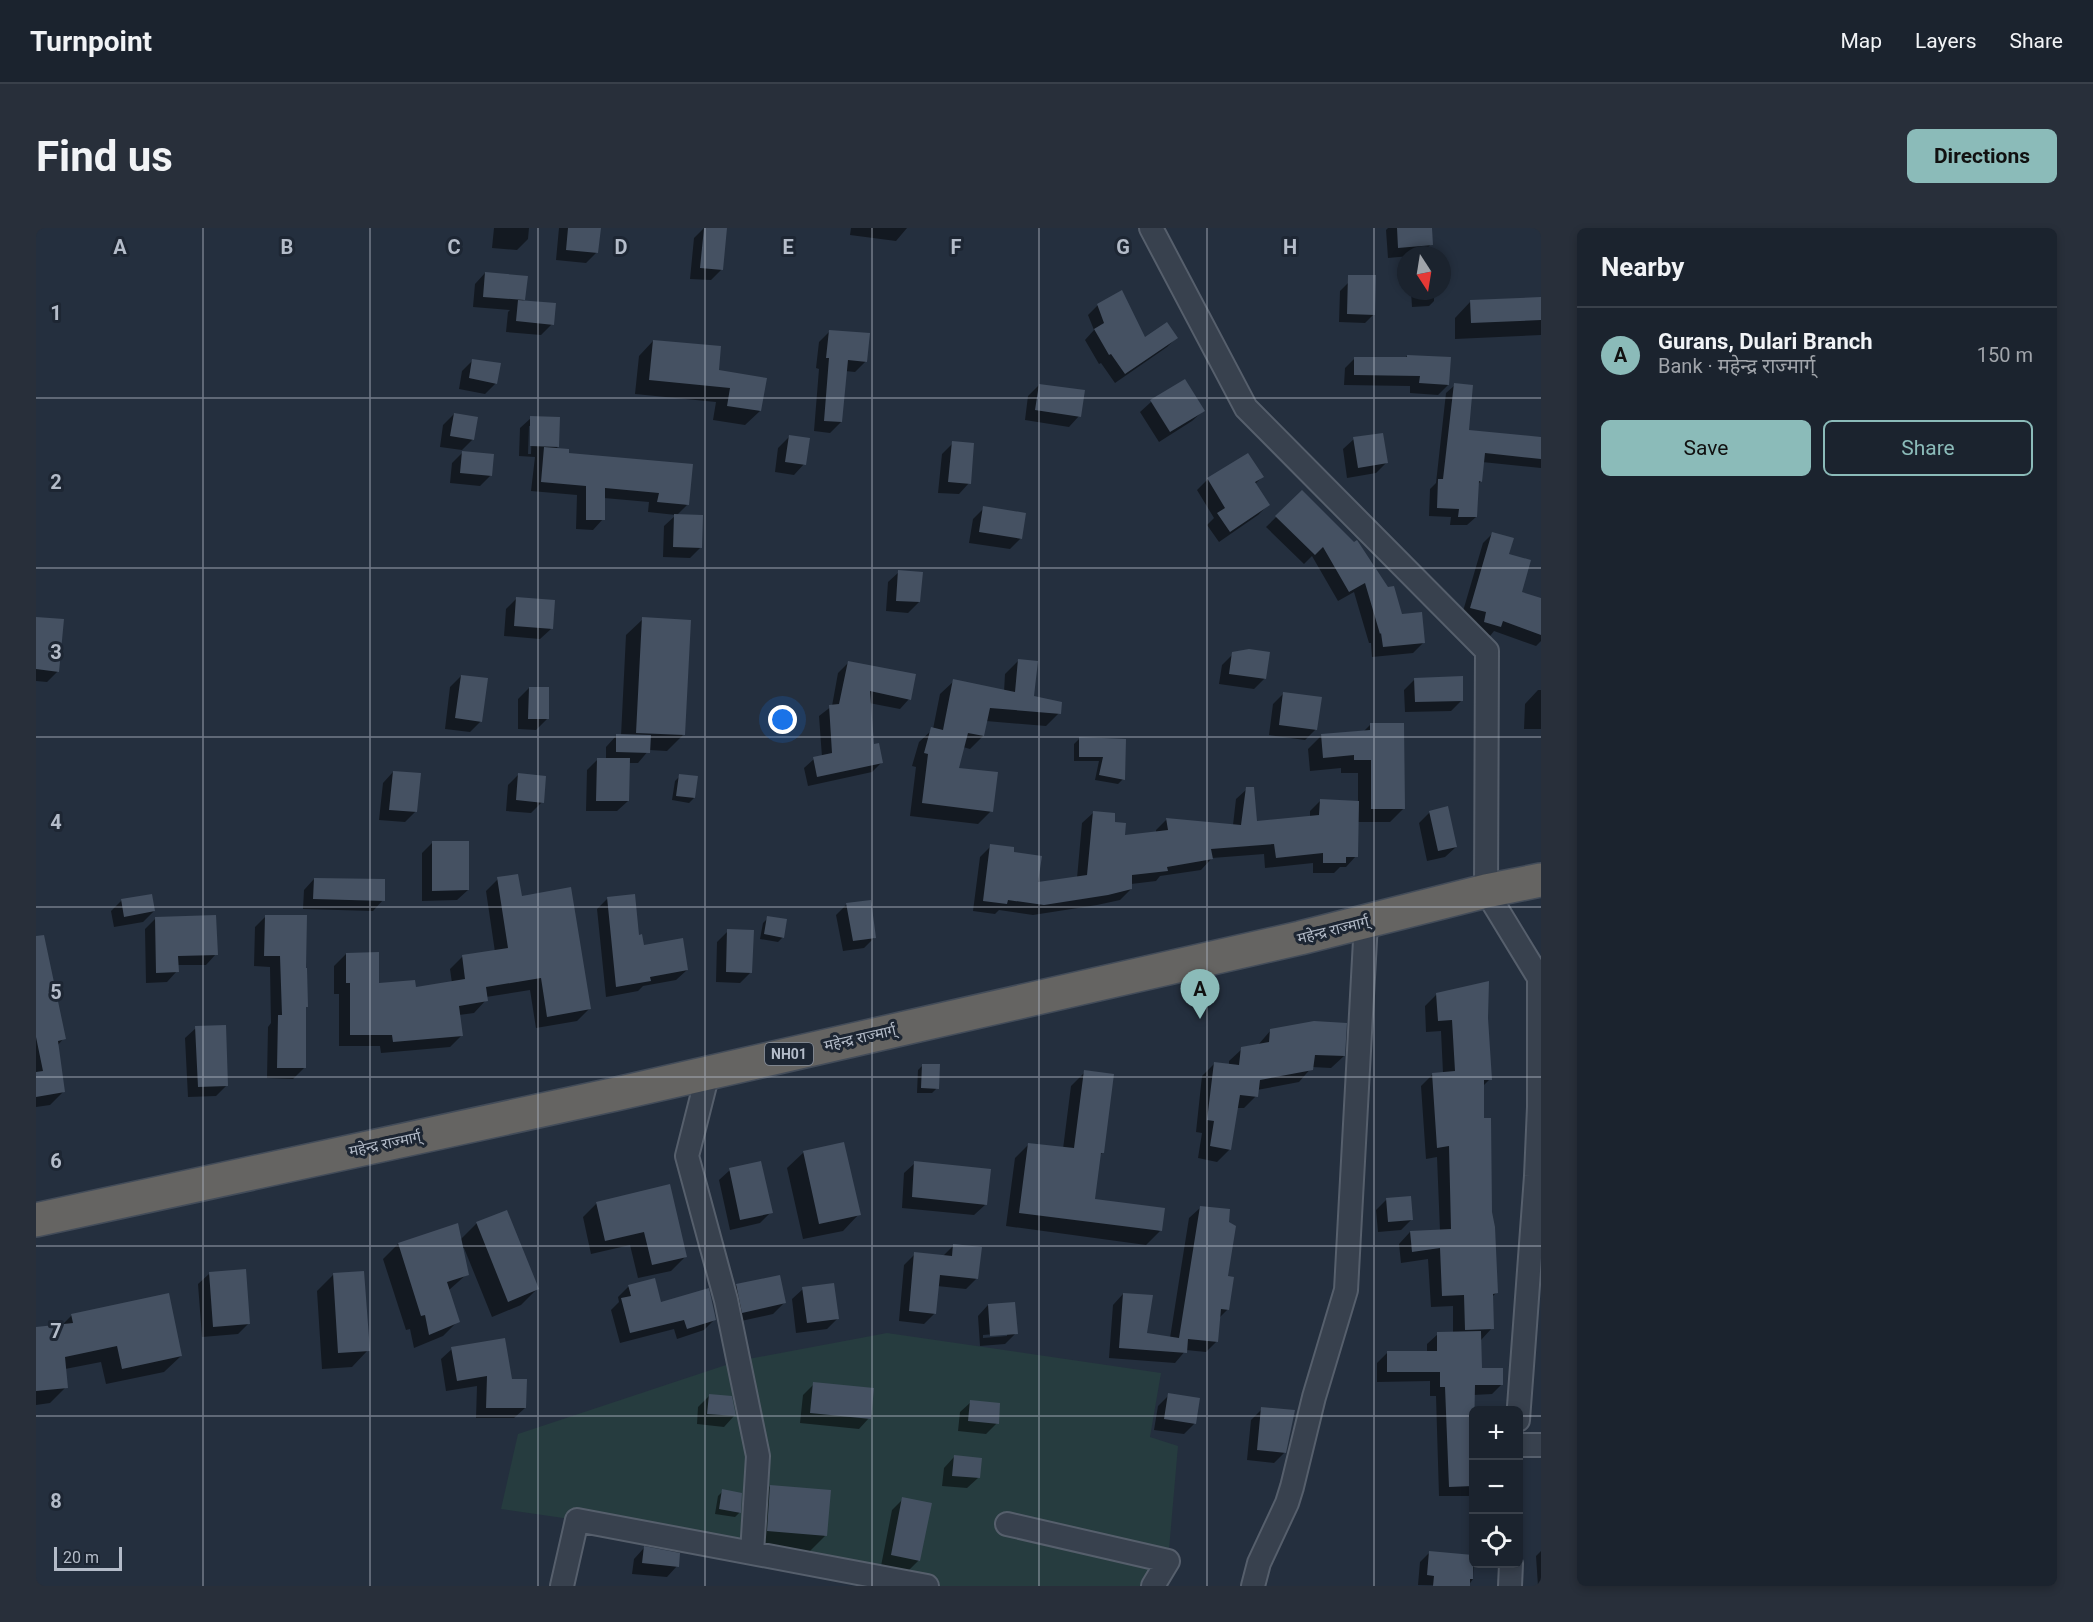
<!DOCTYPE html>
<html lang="en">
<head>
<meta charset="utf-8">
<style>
	:root { --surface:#1b232e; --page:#282f3a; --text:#f1f3f6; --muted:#a0a4aa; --line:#39404a; --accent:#8bbbb9 }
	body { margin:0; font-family:Roboto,"Noto Sans Devanagari",sans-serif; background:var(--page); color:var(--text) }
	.controls { position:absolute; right:18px; bottom:18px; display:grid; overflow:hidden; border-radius:9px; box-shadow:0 3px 9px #0003 }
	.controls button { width:54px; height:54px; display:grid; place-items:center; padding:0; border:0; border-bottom:2px solid var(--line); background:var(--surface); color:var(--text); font:30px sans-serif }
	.compass { position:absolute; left:1361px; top:18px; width:54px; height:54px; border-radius:50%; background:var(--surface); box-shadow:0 3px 9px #0003; rotate:168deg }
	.scale { position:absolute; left:18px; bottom:15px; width:68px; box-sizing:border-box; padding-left:6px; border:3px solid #b4bcc9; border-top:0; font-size:16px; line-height:21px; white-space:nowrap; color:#b4bcc9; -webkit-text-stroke:4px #1d2633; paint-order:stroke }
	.you { position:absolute; left:747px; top:492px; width:21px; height:21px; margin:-15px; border:4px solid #fff; border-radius:50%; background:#1a73e8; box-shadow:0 0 0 9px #1a73e833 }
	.badge { display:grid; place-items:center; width:39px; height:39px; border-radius:50%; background:var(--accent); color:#111; font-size:20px; font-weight:700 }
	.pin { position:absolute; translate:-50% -50px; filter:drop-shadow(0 2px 3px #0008) }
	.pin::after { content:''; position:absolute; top:32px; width:21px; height:18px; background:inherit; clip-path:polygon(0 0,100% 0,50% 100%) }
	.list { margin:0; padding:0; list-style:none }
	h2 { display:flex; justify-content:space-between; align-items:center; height:78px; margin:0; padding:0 24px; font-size:26px }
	h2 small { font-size:20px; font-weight:400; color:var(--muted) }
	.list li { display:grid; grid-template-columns:39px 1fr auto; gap:18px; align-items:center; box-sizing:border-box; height:96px; padding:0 24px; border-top:2px solid var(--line) }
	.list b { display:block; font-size:22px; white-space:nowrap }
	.list p { margin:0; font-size:20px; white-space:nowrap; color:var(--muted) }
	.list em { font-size:20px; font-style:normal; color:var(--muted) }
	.actions { display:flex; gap:12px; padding:18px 24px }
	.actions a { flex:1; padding:14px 0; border:2px solid var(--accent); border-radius:9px; text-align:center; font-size:21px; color:var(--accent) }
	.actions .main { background:var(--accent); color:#111 }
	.icon { flex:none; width:33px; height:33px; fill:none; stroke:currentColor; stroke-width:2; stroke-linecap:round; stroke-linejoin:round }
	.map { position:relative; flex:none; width:1505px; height:1358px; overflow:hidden; border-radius:9px }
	header { display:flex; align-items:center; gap:36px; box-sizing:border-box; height:84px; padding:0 30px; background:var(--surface); border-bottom:2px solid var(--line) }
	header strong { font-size:28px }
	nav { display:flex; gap:33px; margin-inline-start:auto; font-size:21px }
	.intro { display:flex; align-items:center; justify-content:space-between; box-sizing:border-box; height:144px; padding:0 36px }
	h1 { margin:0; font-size:42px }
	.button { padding:15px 27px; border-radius:9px; background:var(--accent); color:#111; font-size:21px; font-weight:700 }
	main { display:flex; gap:36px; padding:0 36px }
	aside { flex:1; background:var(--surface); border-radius:9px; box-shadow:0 3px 9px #0003 }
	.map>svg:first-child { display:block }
</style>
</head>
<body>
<header>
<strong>Turnpoint</strong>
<nav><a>Map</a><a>Layers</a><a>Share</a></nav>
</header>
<div class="intro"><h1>Find us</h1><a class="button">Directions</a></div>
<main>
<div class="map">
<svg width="1505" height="1358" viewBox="0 0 1505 1358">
	<rect width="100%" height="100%" fill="#242f3e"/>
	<path fill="#263c3f" d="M851 1105 1125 1145 1114 1209 1142 1218 1132 1333 1117 1358H891L541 1292 465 1281 482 1206 702 1133Z"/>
	<path fill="#0007" fill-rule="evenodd" d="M458 0H493L492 11 481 22 456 20Z
		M523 0H563L561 24 550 35 520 32Z
		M668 0H676L685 42 675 52 654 51 658 10Z
		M815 0H871L860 13 814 7Z
		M1352 0H1394L1395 16 1385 27 1352 30 1350 2Z
		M449 45 488 72 486 74 516 96 505 107 470 104 472 84 474 82 437 79 439 56Z
		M1313 54 1338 86 1329 95 1303 94 1304 63Z
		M1375 63H1398V73L1393 78 1376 79Z
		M1505 70V107L1419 111V90L1435 73Z
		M1062 77 1108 111 1140 110 1131 119 1079 155 1065 135 1063 136 1049 112 1058 102 1052 87Z
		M793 104 830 133 819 144 809 143 805 194 794 205 778 203 783 141 780 140 783 114Z
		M617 113 681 143 724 183 709 197 677 192 680 174 599 166 603 128Z
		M1371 128 1412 157 1402 167 1374 165V158L1308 157 1309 140 1319 130H1369Z
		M437 132 460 155 449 166 423 161 426 143Z
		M1003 157 1043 188 1033 199 989 192 992 168Z
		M1419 157 1431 204 1505 210V240L1446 234 1445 253 1442 256 1440 289 1431 297H1414L1415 289 1393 288 1394 261 1400 255 1410 165Z
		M1115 174 1167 183 1156 193 1123 214 1104 184Z
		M418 186 437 211 426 222 404 219 407 197Z
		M495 190 522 219 519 221 651 277 640 288 665 319 654 330 627 329 628 298 640 287 612 284 613 274 568 270 567 291 557 302 540 301 541 267 495 263 499 229 483 228 484 200ZM493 198H496L495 226H492Z
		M753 209 768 236 758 247 739 244 742 220Z
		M1318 211 1350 235 1340 245 1311 250 1307 221Z
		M917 215 933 255 923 266 902 265 906 226Z
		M427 224 455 247 444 258 414 255 416 235Z
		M1212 227 1226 249 1219 256 1233 276 1222 287 1183 314 1171 297 1178 290 1161 262 1172 251Z
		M1266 264 1387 415 1377 425 1336 429 1335 415H1333L1318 364 1302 373 1276 328 1268 336 1230 299Z
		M948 280 985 310 974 321 933 315 937 291Z
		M1457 305 1471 327 1484 365 1505 372V413L1500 418 1458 403 1454 408 1439 404 1441 394 1425 390 1447 315Z
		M863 344 883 374 872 385 850 383 852 354Z
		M481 370 515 401 504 411 468 408 470 381Z
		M0 390 22 443 11 454 0 453Z
		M607 391 647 507 631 523 613 522 602 535H593L592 573 581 583H550L551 542 562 531H570V519L580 508H585L590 407Z
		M1197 426 1229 450 1218 461 1183 456 1186 437Z
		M982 433 997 470 1023 485 1010 498 950 493 947 508 934 521 927 519 921 541 955 583 942 596 874 588 880 539 876 538 883 514 897 501 904 466 918 453 968 464 969 446Z
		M812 435 873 471 864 481 833 475 836 518 846 534 836 544 772 558 768 540 778 531 786 529 783 488 796 478 802 445Z
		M425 448 445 493 434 504 409 501 414 459Z
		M1379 451 1426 472 1415 483 1369 484 1368 462Z
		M493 460 511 491 500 502 482 501V471Z
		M1502 462H1505V501H1488L1489 476Z
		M1248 465 1280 501 1269 512 1233 507 1237 476Z
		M1335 496 1368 580 1354 594H1321L1320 628 1310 639H1304L1298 645H1277V635L1229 640 1228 626 1176 630 1165 642 1124 648 1120 653 1095 656V661L1084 672 1061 677 997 687 963 682 959 686 937 683 944 629 955 618 976 625 1000 656 1041 650 1046 595 1057 585 1077 596 1087 609 1120 605V602L1131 591 1197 597 1200 571 1211 561 1220 595 1274 589V583L1285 572 1322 574V545H1305V540L1274 543 1272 521 1286 507 1327 504Z
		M1043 511 1089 513 1087 551 1082 556 1059 552 1063 533H1038V516Z
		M357 544 380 583 369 594 343 592 347 555Z
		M482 547 506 574 495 585 470 583 472 557Z
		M644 548 658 570 653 575 636 572 639 553Z
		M1394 584 1420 619 1409 629 1391 633 1383 595Z
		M396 615 432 662 421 672 386 673V625Z
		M278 651 347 672 337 683 267 681 268 662Z
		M462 651 484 670 553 781 541 793 500 800 494 762 450 769V772L438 785 423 787 426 807 414 819 345 825 344 818H303V766H298V738L310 726 342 757 378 760 416 755 414 741 426 729 459 724 450 663Z
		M572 670 602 708 607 719 651 742 640 752 607 758 602 763 570 769 561 681Z
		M86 672 118 683 107 694 78 699 75 683Z
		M811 676 839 709 828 720 807 723 800 687Z
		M230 688 270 689 268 840 257 851 231 850 232 799 235 795 234 739 218 738 219 699Z
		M120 690 180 726 170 737H141V743L131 754 110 755 109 701Z
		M732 690 747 709 742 714 724 711 727 695Z
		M692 703 715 744 704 755 680 754 681 714Z
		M0 735 28 810 21 818 27 864 14 877 0 879Z
		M1401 766 1450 790 1454 851 1446 859 1447 892 1460 1065 1456 1069V1100L1445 1112 1444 1142 1466 1156 1456 1166 1437 1167 1438 1265 1435 1268H1403L1400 1168H1394V1153L1341 1154V1135L1351 1125 1391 1124V1116L1402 1106 1417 1105V1078L1395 1079 1392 1031 1365 1035 1363 1016 1374 1004 1404 1003 1401 929 1390 931 1385 858 1397 846 1407 845 1405 803 1390 804 1389 778Z
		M160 800 191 857 180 868 152 869 149 810Z
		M1235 802 1308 828 1295 840 1276 839 1263 854 1221 862 1220 868 1208 880H1201L1194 921 1181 934 1162 930 1166 905 1160 904 1166 848 1178 836 1193 837V833L1206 821 1222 817Z
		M887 837 901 860 896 865H881L882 842Z
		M1049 844 1066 925 1063 928 1057 973 1124 1003 1110 1017 970 998 979 930 993 916 1027 921 1035 858Z
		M768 924 823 986 807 1003 767 1011 751 940Z
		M879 935 949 977 938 987 866 980 868 945Z
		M694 942 735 984 724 995 694 1002 683 952Z
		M1351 971 1376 991 1365 1002 1342 1004 1340 982Z
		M561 975 649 1029 635 1043 602 1050 594 1017 555 1026 547 989Z
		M1164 980 1190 1050 1192 1081 1183 1090 1181 1113 1170 1124 1150 1122 1139 1135 1073 1130 1077 1077 1087 1066 1109 1106 1134 1110 1153 990Z
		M441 995 501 1061 485 1077 456 1089 428 1020H426L431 1046 413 1062 422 1093 407 1108 378 1120 374 1101 370 1102 347 1031 362 1016 421 997 424 1012Z
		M917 1018 941 1050 930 1061 901 1058 899 1085 888 1096 863 1093 868 1037 879 1026 907 1028Z
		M173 1046 213 1095 202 1106 166 1109 162 1056Z
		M298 1046 332 1122 316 1139 286 1141 281 1063Z
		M700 1057 748 1075 737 1086 696 1095 690 1068Z
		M593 1058 624 1076 679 1091 668 1102 641 1111 638 1101 584 1115 575 1082 583 1074 582 1069Z
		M767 1061 802 1090 791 1101 760 1105 756 1071Z
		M952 1077 980 1105 969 1116 944 1118 942 1088ZM971 1105V1108L947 1110V1107Z
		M36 1087 145 1128 128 1144 70 1156 65 1134 29 1141 30 1159 14 1175 0 1177V1100L25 1098Z
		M416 1121 475 1153 489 1180 478 1190H440L441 1158 410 1163 405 1131Z
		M778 1156 833 1190 823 1201 764 1195 767 1167Z
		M1133 1167 1159 1195 1148 1206 1118 1202 1122 1178Z
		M673 1168 695 1170 698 1188 688 1199 661 1196 662 1179Z
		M935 1174 961 1195 950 1206 922 1203 924 1184Z
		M1226 1181 1249 1224 1238 1235 1211 1232 1215 1192Z
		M918 1229 942 1250 931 1260 906 1258 908 1240Z
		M734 1258 789 1308 773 1324 715 1319 718 1275Z
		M687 1263 704 1284 699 1289 679 1286 682 1268Z
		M867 1271 883 1332 872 1343 845 1338 856 1282Z
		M608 1320 641 1338 631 1349 596 1346 598 1331Z
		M1505 1323V1358H1502L1500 1328Z
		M1394 1324 1438 1328 1437 1351 1432 1358 1382 1357 1384 1334Z"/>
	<path fill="#455162" d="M532 0H565L562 25 530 22Z
		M668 0H691L687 42 664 40Z
		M1361 0H1396L1397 17 1362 20Z
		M449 44 492 48 489 72 447 69Z
		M1312 47H1340L1339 87 1311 86Z
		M1086 62 1109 109 1131 94 1142 110 1089 146 1075 126 1073 127 1058 101 1068 95 1061 76Z
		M1505 69V92L1435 95 1434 72Z
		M482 72 520 75 518 97 480 93Z
		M793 102 834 105 831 134 812 132 806 194 788 193 793 130H790Z
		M617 112 685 118 683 142 731 150 725 183 691 178 694 160 613 152Z
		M1371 127 1415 129 1413 157 1383 155 1384 148 1318 147V129H1371Z
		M436 131 465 135 461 156 433 150Z
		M1149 151 1169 183 1134 204 1114 172Z
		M1418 155 1437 157 1433 202 1505 209V231L1449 225 1446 254 1443 253 1441 289H1422L1423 281 1401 280 1402 251H1407Z
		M1003 156 1049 162 1045 189 999 182Z
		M418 185 442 189 438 212 414 208Z
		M494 188 524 189 523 219 494 218Z
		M1347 205 1352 235 1322 240 1317 209Z
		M753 207 774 210 770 237 749 234Z
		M916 213 938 215 935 256 912 254Z
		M508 219 533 221V225L657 236 653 277 621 274 623 265 569 260V292H550V258L505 254Z
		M426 223 458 226 456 248 424 245Z
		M1212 225 1228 249 1219 254 1234 277 1194 304 1181 285 1189 280 1171 250Z
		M1266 262 1318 314 1321 312 1352 359 1358 358 1366 386 1386 384 1389 415 1347 419 1345 405 1344 406 1329 355 1313 364 1287 319 1279 327 1239 288Z
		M947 278 990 285 986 311 943 304Z
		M638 286 667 287 666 320 637 319Z
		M1456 304 1478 310 1473 326 1495 332 1486 364 1505 370V407L1467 393 1465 399 1448 394 1450 384 1434 380Z
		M862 342 887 344 884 374 860 373Z
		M480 369 519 372 517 401 478 398Z
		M0 389 28 391 23 444 0 441Z
		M606 389 655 392 649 507 600 505Z
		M1213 421 1234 424 1230 451 1193 446 1196 424Z
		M982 431 1002 433 998 468 1026 474 1025 486 954 480 948 508 932 505 923 540 962 544 957 584 886 575 892 526 888 525 895 499 907 502 917 451 979 464Z
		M812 433 880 446 875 472 834 463 838 516 843 515 847 535 781 549 777 529 796 525 793 477 803 476Z
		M425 447 452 450 446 494 419 490Z
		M1427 448V473L1379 474 1378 450Z
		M493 459H513V491H492Z
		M1247 464 1286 469 1281 502 1243 497Z
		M1334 495H1368L1369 581H1335V532H1318V527L1287 530 1285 506 1334 502Z
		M580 506 615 507 614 525 580 524Z
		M1043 509 1090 511 1089 552 1063 547 1067 529H1043Z
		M561 530H594L593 573H560Z
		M357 543 385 545 381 584 353 582Z
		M482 545 510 548 508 575 480 572Z
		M643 546 662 548 659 570 640 568Z
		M1210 559H1218L1221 593 1283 587 1284 571 1323 573 1322 629H1310V635H1287V625L1240 630 1238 616 1175 621 1177 631 1131 639 1132 643 1096 647V661L1072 667 1008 677 972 672 971 676 947 673 954 616 978 619V624L1006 628 1002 654 1051 647 1057 583 1079 585V594L1090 595 1089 607 1132 602 1130 590 1205 597Z
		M1412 578 1421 619 1402 623 1393 583Z
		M396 613H433V662L396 663Z
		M482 646 486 668 535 659 555 781 511 789 505 750 450 759 452 773 423 778 427 808 357 814 356 807H314V755H310V725L343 724V755L379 752 380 759 429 751 426 727 472 720 461 649Z
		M278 650 349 651V673L277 671Z
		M116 666 119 683 88 689 85 671Z
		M599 666 603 707 606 706 608 717 647 710 652 742 614 749 615 753 580 759 571 669Z
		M835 672 840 710 817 713 810 675Z
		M180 687 182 727 142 728 143 744 120 745 119 689Z
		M229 687H271L270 740H271L272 779H270V840H241L242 787H246L244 728H228Z
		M731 688 751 691 748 710 728 706Z
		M691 701 718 702 716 745 690 744Z
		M8 707 30 811 22 813 29 864 0 869V844L7 843 0 809V708Z
		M1453 753 1452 790 1456 852H1448V890H1455L1456 984 1459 999 1462 1065 1457 1066 1458 1101 1429 1102 1428 1067 1406 1068 1404 1020 1376 1024 1374 1003 1415 1001 1413 918 1401 920 1396 845 1419 843 1416 792 1402 793 1400 765Z
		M1278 793 1311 795 1309 828 1279 827 1277 842 1224 852 1222 869 1204 867 1195 922 1174 918 1178 893 1171 892 1178 834 1203 837 1205 819 1233 814 1234 801Z
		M190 797 192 858 162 859 159 798Z
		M886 836H904L903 861 885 860Z
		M1048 842 1078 846 1068 925H1065L1059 971 1129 980 1126 1003 983 985 992 915 1038 920Z
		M808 914 825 987 783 996 767 923Z
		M725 933 737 985 704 992 693 940Z
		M878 933 955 941 951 977 876 969Z
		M634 956 651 1029 616 1037 608 1004 569 1013 560 974Z
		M1375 968 1377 992 1352 994 1350 970Z
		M1164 978 1194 981 1193 994 1200 998 1192 1048 1198 1049 1193 1082 1185 1081 1182 1114 1152 1111 1151 1125 1083 1120 1087 1065 1117 1067 1111 1105 1143 1110Z
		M471 982 503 1061 472 1074 440 994Z
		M422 995 433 1047 411 1054 424 1094 393 1107 389 1087 385 1088 362 1015Z
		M917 1016 946 1019 942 1051 904 1047 900 1086 873 1083 878 1024 916 1028Z
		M210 1041 214 1096 177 1099 173 1044Z
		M328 1043 334 1123 302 1125 297 1045Z
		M744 1047 750 1075 706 1085 700 1056Z
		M619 1050 625 1074 673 1060 680 1092 651 1101 648 1092 594 1105 585 1070 595 1068 592 1057Z
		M798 1055 803 1091 771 1095 766 1059Z
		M133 1065 146 1128 86 1141 81 1118 29 1129 32 1160 0 1163V1099L37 1095 35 1086Z
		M979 1074 982 1106 954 1108 952 1076Z
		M1445 1103 1446 1140H1467V1157H1439L1437 1258 1413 1259 1409 1159H1404V1144H1351V1123H1401V1104Z
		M469 1110 476 1151H491L490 1180H450L451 1148 421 1153 415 1119Z
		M777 1154 838 1160 835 1191 774 1185Z
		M1132 1165 1164 1170 1160 1196 1128 1191Z
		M673 1166 696 1168 700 1188 671 1186Z
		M934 1172 964 1175 963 1196 932 1193Z
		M1225 1179 1259 1182 1250 1225 1221 1222Z
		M918 1227 946 1230 944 1250 916 1248Z
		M734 1257 795 1262 791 1308 731 1303Z
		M686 1261 706 1265 705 1285 683 1281Z
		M866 1269 896 1275 884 1333 855 1327Z
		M608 1318 644 1325 643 1339 606 1335Z
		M1393 1323 1437 1327V1351H1434V1358H1397L1398 1348 1391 1347Z"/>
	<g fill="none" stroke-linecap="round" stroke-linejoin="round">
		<defs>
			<path id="minor" d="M1115 0 1210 180 1451 423 1450 663 1503 750V879L1500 948 1482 1192
				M672 845 651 928 690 1072 722 1228 716 1325
				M1482 1217H1505
				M971 1296 1132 1333 1117 1358
				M526 1358 541 1292 891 1358
				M1217 1358 1223 1335 1251 1275 1256 1259 1278 1169 1310 1062 1330 694
				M1474 1358 1475 1336"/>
			<path id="trunk" d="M0 992 580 866 1264 710 1450 663 1505 652"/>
		</defs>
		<use href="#minor" stroke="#565f6c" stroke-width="26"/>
		<use href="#trunk" stroke="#434c59" stroke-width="36"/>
		<use href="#minor" stroke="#38414e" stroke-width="22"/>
		<use href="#trunk" stroke="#656462" stroke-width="33"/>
	</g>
	<path fill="none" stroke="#b4bcc9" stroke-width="1.5" stroke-opacity="0.55" d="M167 0V1358M334 0V1358M502 0V1358M669 0V1358M836 0V1358M1003 0V1358M1171 0V1358M1338 0V1358M0 170H1505M0 340H1505M0 509H1505M0 679H1505M0 849H1505M0 1018H1505M0 1188H1438M1482 1188H1505"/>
	<g text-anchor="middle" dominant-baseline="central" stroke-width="6" stroke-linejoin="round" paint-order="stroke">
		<rect fill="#1d2633" stroke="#878f9c" stroke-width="1.5" x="729" y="815" width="48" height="22" rx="4.5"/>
		<g font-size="14" font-weight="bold" fill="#b4bcc9">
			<text x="753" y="826">NH01</text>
		</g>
		<g font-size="15" fill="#b4bcc9" stroke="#1d2633">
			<text transform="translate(1297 702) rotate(-14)">महेन्द्र राज्मार्ग्</text>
			<text transform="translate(824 810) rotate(-13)">महेन्द्र राज्मार्ग्</text>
			<text transform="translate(349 916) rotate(-12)">महेन्द्र राज्मार्ग्</text>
		</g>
	</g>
	<g font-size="20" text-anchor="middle" font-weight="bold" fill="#b4bcc9" stroke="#1d2633" stroke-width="6" stroke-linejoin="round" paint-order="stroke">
		<text x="84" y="26">A</text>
		<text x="251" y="26">B</text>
		<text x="418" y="26">C</text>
		<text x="585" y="26">D</text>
		<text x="752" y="26">E</text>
		<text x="920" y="26">F</text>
		<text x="1087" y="26">G</text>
		<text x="1254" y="26">H</text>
		<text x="20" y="92">1</text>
		<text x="20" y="261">2</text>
		<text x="20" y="431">3</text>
		<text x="20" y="601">4</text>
		<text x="20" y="771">5</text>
		<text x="20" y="940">6</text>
		<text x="20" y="1110">7</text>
		<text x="20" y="1280">8</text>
	</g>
</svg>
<div class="controls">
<button>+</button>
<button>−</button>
<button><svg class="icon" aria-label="locate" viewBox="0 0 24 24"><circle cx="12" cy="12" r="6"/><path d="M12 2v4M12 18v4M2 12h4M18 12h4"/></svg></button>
</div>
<svg class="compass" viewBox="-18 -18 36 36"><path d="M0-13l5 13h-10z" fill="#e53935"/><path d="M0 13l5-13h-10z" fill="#a0a4aa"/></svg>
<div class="scale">20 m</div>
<div class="you"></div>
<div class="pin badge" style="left:1164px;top:791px">A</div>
</div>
<aside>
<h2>Nearby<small></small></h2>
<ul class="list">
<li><span class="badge">A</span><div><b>Gurans, Dulari Branch</b><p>Bank · महेन्द्र राज्मार्ग्</p></div><em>150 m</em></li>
</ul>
<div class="actions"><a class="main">Save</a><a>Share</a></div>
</aside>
</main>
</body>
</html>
